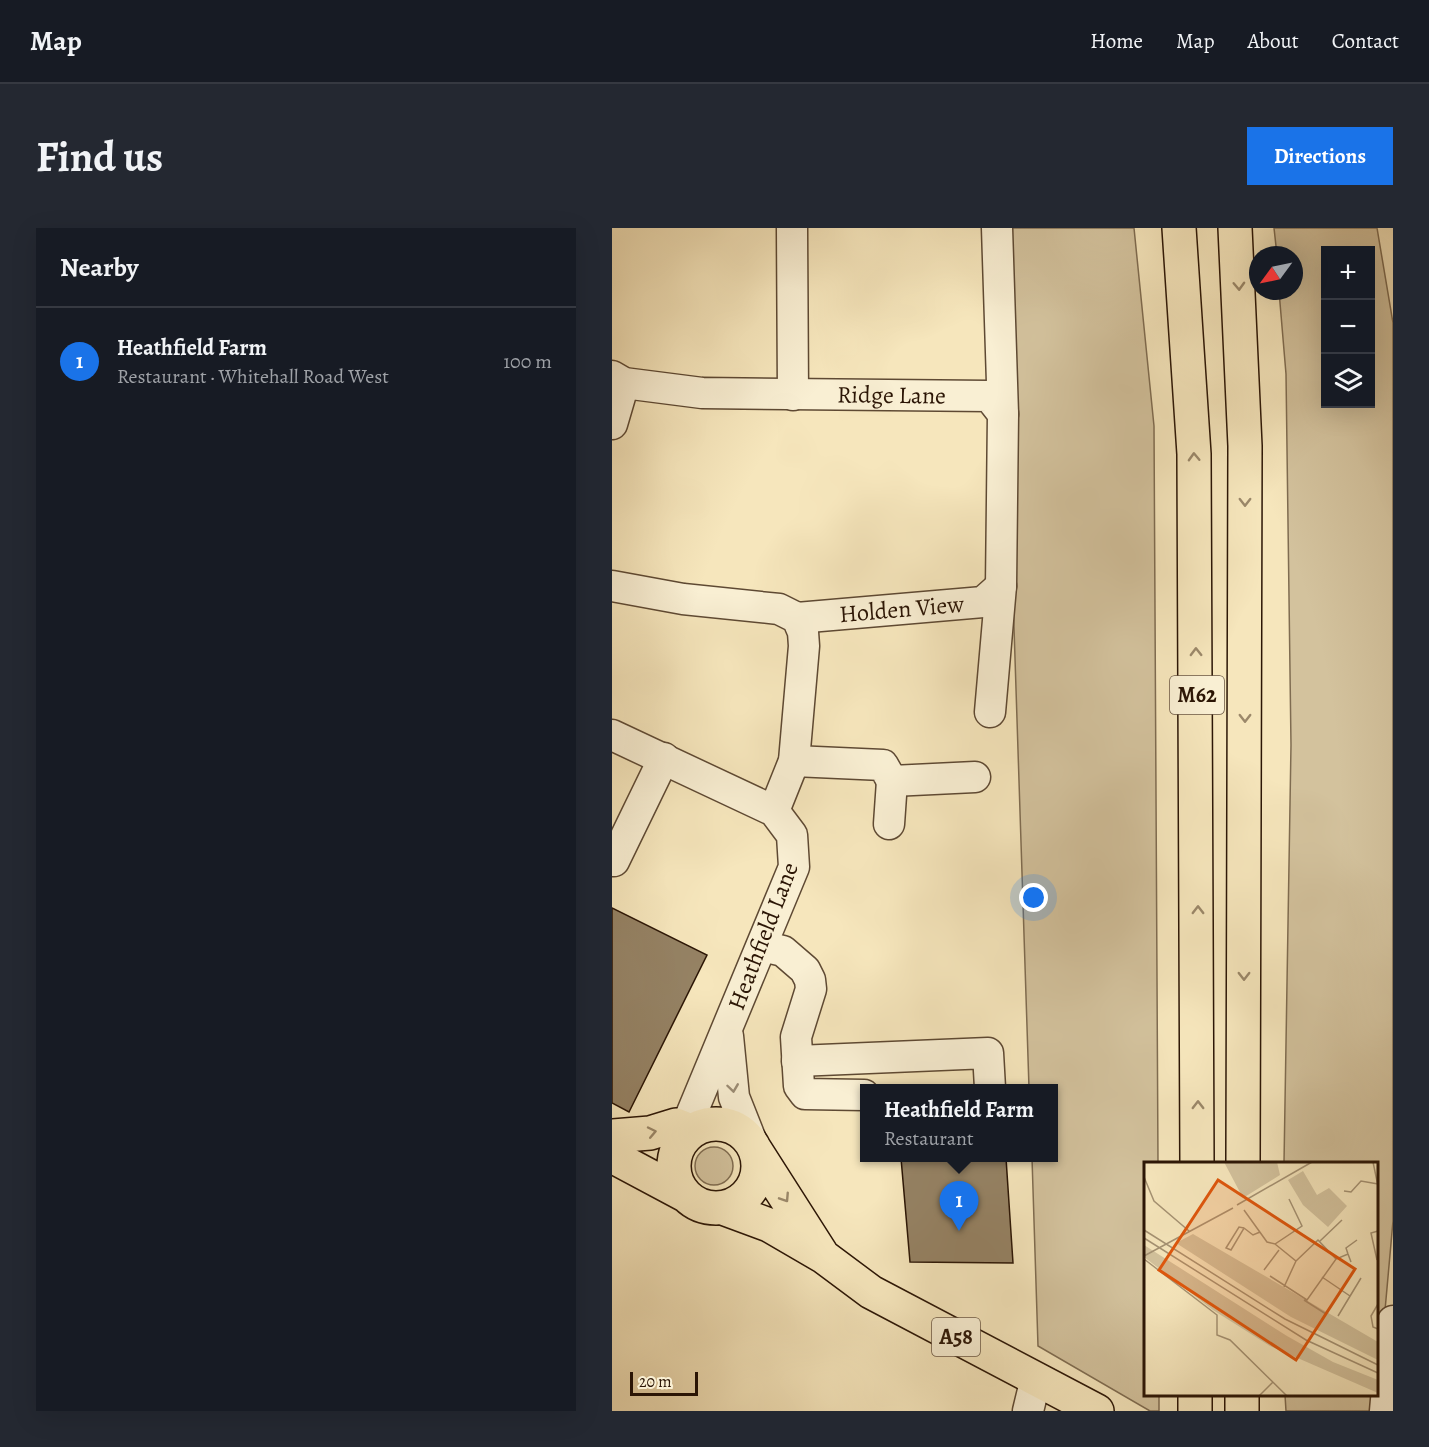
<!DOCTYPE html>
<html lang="en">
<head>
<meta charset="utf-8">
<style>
	:root { --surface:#171b24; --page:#242831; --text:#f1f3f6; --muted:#9ea1a6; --line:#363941; --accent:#1a73e8 }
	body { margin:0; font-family:Alegreya,serif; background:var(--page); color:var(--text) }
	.controls { position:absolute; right:18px; top:18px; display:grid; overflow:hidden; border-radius:0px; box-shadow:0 6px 24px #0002 }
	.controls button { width:54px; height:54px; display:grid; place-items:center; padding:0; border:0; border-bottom:2px solid var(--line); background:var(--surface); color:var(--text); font:30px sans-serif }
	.compass { position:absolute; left:637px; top:18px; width:54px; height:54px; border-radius:50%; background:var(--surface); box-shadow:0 6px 24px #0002; rotate:237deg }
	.scale { position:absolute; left:18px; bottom:15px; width:68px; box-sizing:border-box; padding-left:6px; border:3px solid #2b1505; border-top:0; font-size:16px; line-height:21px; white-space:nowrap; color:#2b1505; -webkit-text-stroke:4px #f9efd3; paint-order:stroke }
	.you { position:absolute; left:422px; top:670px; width:21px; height:21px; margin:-15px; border:4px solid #fff; border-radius:50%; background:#1a73e8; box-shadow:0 0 0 9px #1a73e833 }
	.badge { display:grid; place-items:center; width:39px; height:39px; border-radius:50%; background:var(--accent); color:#fff; font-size:20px; font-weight:700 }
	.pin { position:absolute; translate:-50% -50px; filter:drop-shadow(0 2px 3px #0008) }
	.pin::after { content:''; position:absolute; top:32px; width:21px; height:18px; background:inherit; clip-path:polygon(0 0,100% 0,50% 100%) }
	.popup { position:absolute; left:248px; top:856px; width:198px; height:78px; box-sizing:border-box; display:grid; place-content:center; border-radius:0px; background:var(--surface); filter:drop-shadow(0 2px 4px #0005); font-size:20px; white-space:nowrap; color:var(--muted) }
	.popup b { font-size:22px; color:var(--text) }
	.popup::after { content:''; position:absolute; left:50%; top:100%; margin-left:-12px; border:12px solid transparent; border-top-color:var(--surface) }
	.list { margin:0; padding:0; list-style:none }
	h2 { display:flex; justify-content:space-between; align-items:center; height:78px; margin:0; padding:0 24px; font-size:26px }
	h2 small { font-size:20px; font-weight:400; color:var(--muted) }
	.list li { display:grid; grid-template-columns:39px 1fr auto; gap:18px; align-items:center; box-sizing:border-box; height:108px; padding:0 24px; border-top:2px solid var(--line) }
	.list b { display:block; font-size:22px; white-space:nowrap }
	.list p { margin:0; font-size:20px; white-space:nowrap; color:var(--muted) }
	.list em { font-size:20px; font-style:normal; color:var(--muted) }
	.icon { flex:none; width:33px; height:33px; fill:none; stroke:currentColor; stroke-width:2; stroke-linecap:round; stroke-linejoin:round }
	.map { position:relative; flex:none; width:781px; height:1183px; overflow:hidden; border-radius:0px }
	header { display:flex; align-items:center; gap:36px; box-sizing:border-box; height:84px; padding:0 30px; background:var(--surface); border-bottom:2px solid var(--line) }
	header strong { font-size:28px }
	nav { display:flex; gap:33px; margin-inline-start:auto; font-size:21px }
	.intro { display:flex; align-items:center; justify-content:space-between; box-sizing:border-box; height:144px; padding:0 36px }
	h1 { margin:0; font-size:42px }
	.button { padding:15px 27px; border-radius:0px; background:var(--accent); color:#fff; font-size:21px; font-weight:700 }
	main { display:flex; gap:36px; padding:0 36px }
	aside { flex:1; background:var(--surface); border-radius:0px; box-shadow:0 6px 24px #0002 }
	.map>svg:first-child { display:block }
</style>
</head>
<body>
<header>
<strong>Map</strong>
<nav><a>Home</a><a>Map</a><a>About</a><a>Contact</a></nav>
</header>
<div class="intro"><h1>Find us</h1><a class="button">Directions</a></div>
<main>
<aside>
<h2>Nearby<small></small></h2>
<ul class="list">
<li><span class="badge">1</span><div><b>Heathfield Farm</b><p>Restaurant · Whitehall Road West</p></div><em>100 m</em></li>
</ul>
</aside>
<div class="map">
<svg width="781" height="1183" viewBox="0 0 781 1183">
	<rect width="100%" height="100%" fill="#f6e6bc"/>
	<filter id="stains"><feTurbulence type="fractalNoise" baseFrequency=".00333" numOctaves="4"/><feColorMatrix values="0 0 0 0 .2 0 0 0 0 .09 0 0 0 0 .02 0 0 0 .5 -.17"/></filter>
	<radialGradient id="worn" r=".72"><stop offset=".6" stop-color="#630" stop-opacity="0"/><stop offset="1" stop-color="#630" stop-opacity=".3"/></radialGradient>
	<path fill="#d3c29d" stroke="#7f6c51" stroke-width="1.5" fill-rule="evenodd" d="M389 0H522L542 198 546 935 534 936V1166L547 1167V1183H538L426 1118 420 930H442V860H417Z
		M662 0H765L781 95V993L764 1183H674L673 1167 764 1166V936L672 935 679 517 674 146 667 63H682V27H665ZM714 22H758V176H714Z
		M83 938a19 19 0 1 1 38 0a19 19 0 1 1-38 0Z"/>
	<path fill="#958264" stroke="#2b1505" stroke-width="1.5" d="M0 680 95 727 17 884 0 875Z
		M289 930H394L401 1035 298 1034Z"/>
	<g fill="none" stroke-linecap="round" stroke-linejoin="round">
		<defs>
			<g id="minor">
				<path d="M180 0 181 167"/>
				<path d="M385 0 391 186"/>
				<path id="s1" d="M0 148 12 155 90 165 377 168 391 186 389 358 378 484"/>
				<path d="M0 196 12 155"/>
				<path d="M0 358 71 371 167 381 185 390 191 404 192 418 182 533 162 583"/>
				<path id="s2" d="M185 390 371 374 389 358"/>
				<path d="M0 507 162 583 180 607 182 639 79 887V903"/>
				<path d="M182 533 271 537 280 553 363 549"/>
				<path d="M277 596 280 553"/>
				<path d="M2 633 52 530"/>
				<path d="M150 718 171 723 193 742 198 752 199 761 184 809 187 858 193 866 252 867"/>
				<path d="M116 808 122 869 141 917"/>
				<path d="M185 833 376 825 378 860"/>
				<path d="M416 1183 424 1150"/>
				<path d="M773 1183 781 1093"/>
			</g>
			<path id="major" d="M62 938a42 42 0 1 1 84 0a42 42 0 1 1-84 0Z
				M0 908 38 905 64 897 79 903
				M142 920 209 1025
				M0 928 73 967
				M111 980 157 997 212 1029 259 1064 485 1183"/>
			<path id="highway" d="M567 0 582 226 585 936
				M623 0 633 218 631 936
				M583 1183V1166
				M630 1183V1166"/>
		</defs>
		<use href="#minor" stroke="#5e4933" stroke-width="33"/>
		<use href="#major" stroke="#2b1505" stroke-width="36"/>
		<use href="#highway" stroke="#2b1505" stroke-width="36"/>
		<use href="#minor" stroke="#f9efd3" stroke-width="30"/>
		<use href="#major" stroke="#f6e6bc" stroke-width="33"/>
		<use href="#highway" stroke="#f6e6bc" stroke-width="33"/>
	</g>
	<defs><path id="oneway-chevron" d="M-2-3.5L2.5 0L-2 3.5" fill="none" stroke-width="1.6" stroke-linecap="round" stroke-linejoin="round" transform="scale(1.5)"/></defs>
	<g stroke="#9b886a">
		<use href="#oneway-chevron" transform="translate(627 58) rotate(88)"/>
		<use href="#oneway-chevron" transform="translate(582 229) rotate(-92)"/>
		<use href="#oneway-chevron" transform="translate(633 274) rotate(90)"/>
		<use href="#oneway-chevron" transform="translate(584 424) rotate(-91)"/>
		<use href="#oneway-chevron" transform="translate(633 490) rotate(90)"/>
		<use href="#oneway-chevron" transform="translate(586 682) rotate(-90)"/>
		<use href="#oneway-chevron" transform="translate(632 748) rotate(90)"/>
		<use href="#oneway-chevron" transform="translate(586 877) rotate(-90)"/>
		<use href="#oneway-chevron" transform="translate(40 904) rotate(-12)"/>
		<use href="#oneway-chevron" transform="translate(173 970) rotate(57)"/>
	</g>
	<use stroke="#9c8d76" href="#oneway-chevron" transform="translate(121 860) rotate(82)"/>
	<g text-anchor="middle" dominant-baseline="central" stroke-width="4.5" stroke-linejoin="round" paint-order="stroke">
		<g fill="#f9efd3" stroke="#695643" stroke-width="1.5">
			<rect x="558" y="448" width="54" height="38" rx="4.5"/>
			<rect x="320" y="1090" width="48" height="38" rx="4.5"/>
		</g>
		<g font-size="22" font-weight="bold" fill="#2b1505">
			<text x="585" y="467">M62</text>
			<text x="344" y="1109">A58</text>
		</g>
		<g font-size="24" fill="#2b1505" stroke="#f9efd3">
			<text stroke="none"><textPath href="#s1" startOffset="282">Ridge Lane</textPath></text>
			<text stroke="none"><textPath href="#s2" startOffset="105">Holden View</textPath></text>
			<text transform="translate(151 708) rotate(-69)">Heathfield Lane</text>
		</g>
	</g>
	<g transform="translate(532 934)">
		<rect width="234" height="234" fill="#f6e6bc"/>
		<path d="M80 0H133L136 13 99 36ZM159 9 173 33 185 26 203 44 184 65 159 43 144 18ZM49 72 234 180V198L147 155 32 81ZM0 83 143 174 189 200 234 218V231L126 184 69 148 0 95Z" fill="#d3c29d"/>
		<path fill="none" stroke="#a59273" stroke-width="1.5" d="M229 0 234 24M0 15 10 39 45 69M200 29 207 30 217 19 234 22M93 43 168 0M100 48 123 80 131 82 158 64 145 37M100 66 95 65 82 86 87 88 100 66 109 73 116 70M0 68 141 157 234 203M0 76 162 178 234 211M176 79 198 58M131 82 152 99 174 78 192 97M204 92 202 86 213 78M0 94 89 46M0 97 73 153V173L86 178 143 234M233 98 227 71 234 69M120 108 135 88M126 114 163 138 192 97 204 92 207 100M178 115 206 134M140 125 152 99M160 138 182 152M234 142 227 154 229 165 234 167M194 154 217 116M115 234 129 220"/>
		<path fill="#df560c" fill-opacity="0.15" stroke="#df560c" stroke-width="3" d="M74 18 211 107 152 198 15 108Z"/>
		<rect width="234" height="234" fill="none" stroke="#2b1505" stroke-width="3"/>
	</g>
	<rect width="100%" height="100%" filter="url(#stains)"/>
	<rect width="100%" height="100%" fill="url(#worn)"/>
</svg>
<div class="controls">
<button>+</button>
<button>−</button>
<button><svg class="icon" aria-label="layers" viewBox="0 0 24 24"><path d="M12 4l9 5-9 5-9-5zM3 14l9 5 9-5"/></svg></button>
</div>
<svg class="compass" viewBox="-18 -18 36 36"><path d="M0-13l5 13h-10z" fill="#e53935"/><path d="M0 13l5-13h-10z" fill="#9ea1a6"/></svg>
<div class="scale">20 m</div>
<div class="you"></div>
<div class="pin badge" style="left:347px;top:1003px">1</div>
<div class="popup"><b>Heathfield Farm</b>Restaurant</div>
</div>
</main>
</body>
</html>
